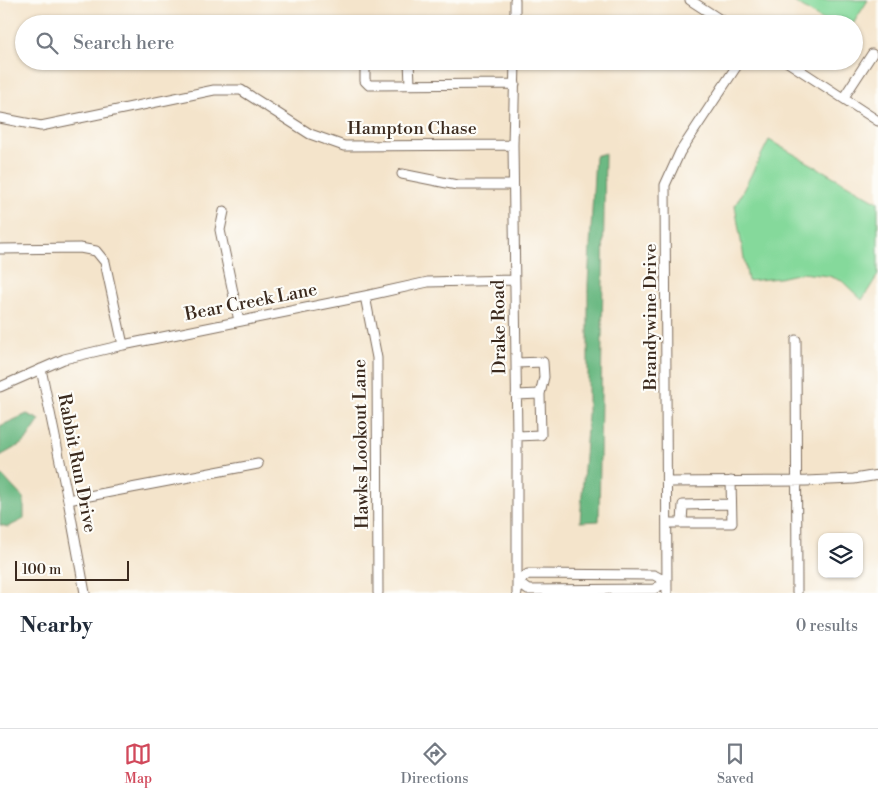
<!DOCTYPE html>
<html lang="en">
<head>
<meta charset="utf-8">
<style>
	:root { --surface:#fff; --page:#f6f6f7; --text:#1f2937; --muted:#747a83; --line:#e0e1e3; --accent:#d1495b }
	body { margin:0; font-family:"Libre Bodoni",serif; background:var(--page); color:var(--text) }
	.controls { position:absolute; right:15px; bottom:15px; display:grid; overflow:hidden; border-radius:10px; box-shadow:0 1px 4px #0004 }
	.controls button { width:45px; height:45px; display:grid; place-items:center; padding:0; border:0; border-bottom:1px solid var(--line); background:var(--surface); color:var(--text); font:25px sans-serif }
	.scale { position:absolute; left:15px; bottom:12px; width:114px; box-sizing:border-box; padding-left:5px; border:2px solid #3b2a1e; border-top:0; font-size:14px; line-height:18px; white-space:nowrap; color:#3b2a1e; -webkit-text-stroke:4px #fdfcf7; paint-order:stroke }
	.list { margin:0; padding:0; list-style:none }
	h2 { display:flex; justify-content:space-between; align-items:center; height:65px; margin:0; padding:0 20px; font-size:21px }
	h2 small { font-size:16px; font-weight:400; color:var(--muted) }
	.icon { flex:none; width:28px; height:28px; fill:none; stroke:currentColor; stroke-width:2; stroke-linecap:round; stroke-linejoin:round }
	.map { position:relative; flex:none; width:878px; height:593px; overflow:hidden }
	.search { position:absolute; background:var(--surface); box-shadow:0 1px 4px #0004; left:15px; right:15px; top:15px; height:55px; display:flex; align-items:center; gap:12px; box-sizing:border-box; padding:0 18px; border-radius:28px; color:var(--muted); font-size:19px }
	.sheet { height:135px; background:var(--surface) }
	nav { display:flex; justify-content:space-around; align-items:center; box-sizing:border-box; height:70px; border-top:1px solid var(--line); background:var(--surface); font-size:14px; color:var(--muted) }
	nav a { display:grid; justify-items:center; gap:2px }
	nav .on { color:var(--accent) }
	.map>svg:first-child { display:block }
</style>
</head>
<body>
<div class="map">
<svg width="878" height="593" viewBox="0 0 878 593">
	<rect width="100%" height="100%" fill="#fdfcf7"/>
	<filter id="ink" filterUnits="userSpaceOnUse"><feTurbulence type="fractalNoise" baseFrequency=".02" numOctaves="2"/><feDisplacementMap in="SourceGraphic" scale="10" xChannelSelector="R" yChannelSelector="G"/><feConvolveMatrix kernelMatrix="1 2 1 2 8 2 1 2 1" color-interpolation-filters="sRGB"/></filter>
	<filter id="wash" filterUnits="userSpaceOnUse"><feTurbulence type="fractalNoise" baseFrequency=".0096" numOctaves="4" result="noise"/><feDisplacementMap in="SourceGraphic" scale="20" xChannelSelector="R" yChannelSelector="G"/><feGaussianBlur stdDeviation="1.12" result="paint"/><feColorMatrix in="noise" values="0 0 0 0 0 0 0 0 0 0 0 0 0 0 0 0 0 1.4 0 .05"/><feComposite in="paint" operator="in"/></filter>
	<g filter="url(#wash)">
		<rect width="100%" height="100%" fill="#f4e4cb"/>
		<path fill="#85d99b" stroke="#60825c" d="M791 0H868L853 24H829Z
			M769 140 878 202V275L862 300 842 281 829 276 801 273 779 278 748 281 735 206Z"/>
		<path fill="#6cb983" stroke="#547250" d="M605 153 599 521 580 522 588 415V284L595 156Z
			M27 414 40 420 25 442 0 456V426Z
			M0 473 24 499V519L8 527 0 525Z"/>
	</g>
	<g filter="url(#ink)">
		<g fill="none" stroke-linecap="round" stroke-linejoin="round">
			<defs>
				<path id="minor" d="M515 0V24
					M690 0 727 24
					M365 61V81L369 85 515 84
					M409 61 410 84
					M515 61 513 145 517 436V593
					M786 61 878 121
					M844 97 872 54
					M0 118 41 126 214 90H241L310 134 344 146 513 145
					M402 174 457 185H513
					M224 211 220 230 239 321
					M0 249 80 248 96 251 105 262 123 345
					M365 296 377 358 378 593
					M796 340 797 593
					M516 363 543 362 544 377 540 394
					M41 369 68 500 85 593
					M0 387 64 359 123 345 365 296 428 282 514 280
					M516 395 540 394 541 435 517 436
					M667 482 806 481 854 479 878 475
					M68 500 258 464
					M667 523H732L731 481
					M682 523 683 505 731 504
					M528 574 654 575 667 582 654 589 528 590 517 582Z
					M667 593 665 185 680 152 740 61"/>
			</defs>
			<use href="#minor" stroke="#7c6b5b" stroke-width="11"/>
			<use href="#minor" stroke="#fff" stroke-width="9"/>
		</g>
	</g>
	<g text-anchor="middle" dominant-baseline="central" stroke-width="4.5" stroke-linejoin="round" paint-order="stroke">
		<g font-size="18" fill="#3b2a1e" stroke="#fdfcf7">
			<text x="412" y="128">Hampton Chase</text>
			<text transform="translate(251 302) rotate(-11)">Bear Creek Lane</text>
			<text transform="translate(650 317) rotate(-90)">Brandywine Drive</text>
			<text transform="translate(499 327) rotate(-91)">Drake Road</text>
			<text transform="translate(361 444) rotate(-91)">Hawks Lookout Lane</text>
			<text transform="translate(77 463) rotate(79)">Rabbit Run Drive</text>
		</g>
	</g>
</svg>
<div class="controls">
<button><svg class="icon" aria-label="layers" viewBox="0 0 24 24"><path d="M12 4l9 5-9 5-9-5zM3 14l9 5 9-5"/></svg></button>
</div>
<div class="scale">100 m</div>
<div class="search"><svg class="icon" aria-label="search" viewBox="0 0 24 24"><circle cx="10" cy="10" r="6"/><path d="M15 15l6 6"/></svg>Search here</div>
</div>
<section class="sheet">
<h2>Nearby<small>0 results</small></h2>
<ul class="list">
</ul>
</section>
<nav>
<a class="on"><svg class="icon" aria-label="map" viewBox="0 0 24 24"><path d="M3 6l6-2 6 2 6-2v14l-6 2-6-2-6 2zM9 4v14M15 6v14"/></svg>Map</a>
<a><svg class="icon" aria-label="directions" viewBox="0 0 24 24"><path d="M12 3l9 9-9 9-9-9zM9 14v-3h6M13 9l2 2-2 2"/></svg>Directions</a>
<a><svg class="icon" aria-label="saved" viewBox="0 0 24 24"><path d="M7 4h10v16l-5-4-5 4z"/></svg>Saved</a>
</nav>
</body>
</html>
